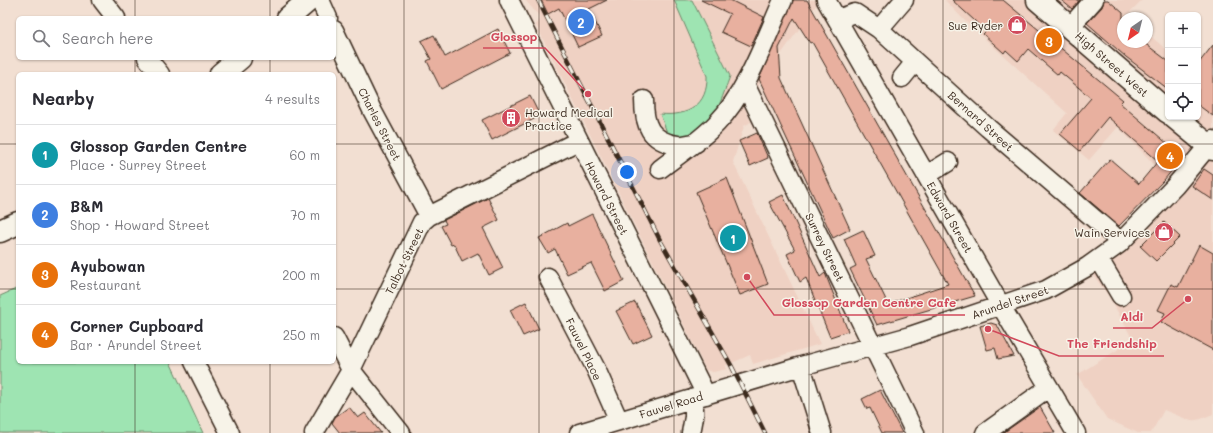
<!DOCTYPE html>
<html lang="en">
<head>
<meta charset="utf-8">
<style>
	:root { --surface:#fff; --page:#f7f7f7; --text:#2b2b33; --muted:#7c7c81; --line:#e1e1e2; --accent:#7c3aed }
	body { margin:0; font-family:Mali,sans-serif; background:var(--page); color:var(--text) }
	.controls { position:absolute; right:12px; top:12px; display:grid; overflow:hidden; border-radius:6px; box-shadow:0 1px 3px #0004 }
	.controls button { width:36px; height:36px; display:grid; place-items:center; padding:0; border:0; border-bottom:1px solid var(--line); background:var(--surface); color:var(--text); font:20px sans-serif }
	.compass { position:absolute; left:1117px; top:12px; width:36px; height:36px; border-radius:50%; background:var(--surface); box-shadow:0 1px 3px #0004; rotate:215deg }
	.you { position:absolute; left:627px; top:172px; width:14px; height:14px; margin:-10px; border:3px solid #fff; border-radius:50%; background:#1a73e8; box-shadow:0 0 0 6px #1a73e833 }
	.badge { display:grid; place-items:center; width:26px; height:26px; border-radius:50%; background:var(--accent); color:#fff; font-size:13px; font-weight:700 }
	.pin { position:absolute; translate:-50% -50%; border:2px solid #fff; box-shadow:0 1px 4px #0006 }
	.list { margin:0; padding:0; list-style:none }
	h2 { display:flex; justify-content:space-between; align-items:center; height:52px; margin:0; padding:0 16px; font-size:17px }
	h2 small { font-size:13px; font-weight:400; color:var(--muted) }
	.list li { display:grid; grid-template-columns:26px 1fr auto; gap:12px; align-items:center; box-sizing:border-box; height:60px; padding:0 16px; border-top:1px solid var(--line) }
	.list b { display:block; font-size:15px; white-space:nowrap }
	.list p { margin:0; font-size:13px; white-space:nowrap; color:var(--muted) }
	.list em { font-size:13px; font-style:normal; color:var(--muted) }
	.icon { flex:none; width:22px; height:22px; fill:none; stroke:currentColor; stroke-width:2; stroke-linecap:round; stroke-linejoin:round }
	.map { position:relative; flex:none; width:1213px; height:433px; overflow:hidden }
	.search { position:absolute; background:var(--surface); box-shadow:0 1px 3px #0004; left:16px; top:16px; width:320px; height:44px; display:flex; align-items:center; gap:10px; box-sizing:border-box; padding:0 14px; border-radius:6px; color:var(--muted); font-size:15px }
	.panel { position:absolute; background:var(--surface); box-shadow:0 1px 3px #0004; left:16px; top:72px; width:320px; height:292px; border-radius:6px }
	.map>svg:first-child { display:block }
</style>
</head>
<body>
<div class="map">
<svg width="1213" height="433" viewBox="0 0 1213 433">
	<rect width="100%" height="100%" fill="#f2dfd2"/>
	<filter id="ink" filterUnits="userSpaceOnUse"><feTurbulence type="fractalNoise" baseFrequency=".025" numOctaves="2"/><feDisplacementMap in="SourceGraphic" scale="8" xChannelSelector="R" yChannelSelector="G"/><feConvolveMatrix kernelMatrix="1 2 1 2 8 2 1 2 1" color-interpolation-filters="sRGB"/></filter>
	<g filter="url(#ink)">
		<path fill="#efd1c3" d="M525 0H820L744 106 751 122 744 126 733 162 820 344 753 364 750 355 725 366 727 369 713 372 706 370 536 25 540 17Z
			M945 0H1142L1126 16 1128 18H1123V42H1147V33L1168 51V117H1198V75L1213 87V414L1201 419 1191 421 1164 410 1151 433H1138L1107 419 1077 375 1133 340 1109 296 1087 267 1175 186 1118 127 1089 160 1053 130 1067 113 964 20Z"/>
		<path fill="#9ee4b2" stroke="#6c8768" d="M674 0H692L730 76C715 118 714 126 671 143L660 114C688 117 708 105 707 76Z
			M18 288V362H170L203 433H0V296Z"/>
		<path fill="#e8b09f" stroke="#3b2a1e" d="M541 0H607L589 9 602 36 578 47 559 8 548 14Z
			M701 0H730L764 17 751 46 721 32 730 14Z
			M793 0H807L975 296 877 325 850 269 856 266 844 239 863 230 875 256 866 259 888 304 948 284 812 42 810 43 794 18 779 48 781 78 850 229 833 238 759 79Z
			M952 0H1003L1123 100 1120 103 1183 157 1164 180 1119 226 1080 193 1110 159 1139 184 1158 161 1108 117 1080 151 1060 134 1091 98 1060 72 1058 75 1028 49 1018 61 1006 50 1004 53 983 34 986 31Z
			M1061 0H1080L1072 9Z
			M1104 0H1108L1123 13V42H1143L1168 61V89L1126 57 1087 23 1102 7Z
			M498 29 510 53 441 89 427 61 431 59 421 41 434 35 445 57Z
			M1213 45V116L1198 105V64Z
			M530 96 540 116 492 140 482 120Z
			M757 133 768 158 750 166 739 141Z
			M1204 169 1213 175V200L1192 186Z
			M727 178 768 284 740 295 696 192Z
			M783 195 820 277 825 273 848 331 830 337 806 278 800 282 787 254 795 250 769 202Z
			M488 198 499 220 483 228 503 268 489 275 478 253 462 261 454 244 451 245 441 226 446 224 444 220Z
			M592 214 624 281 605 291 591 263 567 274 555 249 548 253 539 238 567 223 568 226Z
			M1164 222 1180 237 1156 261 1140 246Z
			M1199 245 1213 253V350L1161 322 1165 313 1158 310 1171 284 1178 287Z
			M526 302 539 329 523 336 510 310Z
			M635 302 652 335 633 344 616 311Z
			M991 323 997 325 1014 356 998 359 995 348 987 350 980 326Z
			M880 390 902 433H882L870 408 867 409 862 399Z
			M349 407 358 418 365 413 381 433H340L332 423 335 417Z
			M1040 407 1055 433H1003Z"/>
		<g fill="none" stroke-linecap="round" stroke-linejoin="round">
			<defs>
				<path id="minor" d="M102 0 116 18
					M320 0 328 18
					M509 0 706 395
					M826 0 1001 306 1076 433
					M837 19 855 13 879 29 988 128 1112 234 1119 244
					M1069 28 1094 0
					M879 29 904 0
					M334 30 372 110 429 216
					M147 58 160 74
					M902 78 915 62
					M745 84 915 433
					M644 100C644 125 650 141 677 145 683 146 690 143 696 143
					M660 169C679 154 700 141 717 123 747 92 765 40 783 0
					M927 175 948 162
					M1099 259 1121 296
					M548 277 596 369 619 421
					M334 337 351 370 401 433
					M194 362 230 433
					M801 366 822 433
					M314 433 351 370 422 222 429 216 578 141
					M579 433 801 366 910 336 1046 290 1087 267 1119 244 1175 186 1213 140
					M691 433 694 417V398
					M985 433 1048 388"/>
				<path id="major" d="M1038 0 1168 112
					M288 18 309 0
					M221 74 240 58
					M1174 117 1213 149
					M0 231 18 223"/>
			</defs>
			<use href="#minor" stroke="#3b2a1e" stroke-width="21"/>
			<use href="#major" stroke="#3b2a1e" stroke-width="25"/>
			<use href="#minor" stroke="#f7f3e8" stroke-width="18"/>
			<use href="#major" stroke="#f7f3e8" stroke-width="22"/>
			<defs>
				<path id="rail" d="M538 0 660 240 731 365 765 433"/>
			</defs>
			<use href="#rail" stroke="#3b2a1e" stroke-width="4.5"/>
			<use href="#rail" stroke="#f7f3e8" stroke-width="3" stroke-dasharray="9" stroke-linecap="butt"/>
		</g>
	</g>
	<path fill="none" stroke="#3b2a1e" stroke-width="1" stroke-opacity="0.55" d="M135 0V18M270 0V18M404 0V433M539 0V433M674 0V433M809 0V433M943 0V433M1078 0V433M135 58V74M270 58V74M0 144H18M334 144H1213M0 289H18M334 289H1213M135 362V433M270 362V433"/>
	<defs>
		<symbol id="shop-disc" viewBox="-11 -11 22 22"><circle r="9.5" fill="#d1495b" stroke="#f7f3e8"/><path d="M-5-2.5h2.3a2.7 3.5 0 0 1 5.4 0H5L5.5 6h-11ZM-1.5-2.5h3a1.5 2.3 0 0 0-3 0Z" fill="#fff"/></symbol>
		<symbol id="building-disc" viewBox="-11 -11 22 22"><circle r="9.5" fill="#d1495b" stroke="#f7f3e8"/><path d="M-4-6H4V6H1V3H-1V6H-4ZM-2.5-4.3h1.7v1.8h-1.7ZM.8-4.3h1.7v1.8H.8ZM-2.5-1h1.7V.8h-1.7ZM.8-1h1.7V.8H.8Z" fill="#fff"/></symbol>
	</defs>
	<g fill-rule="evenodd">
		<use href="#shop-disc" x="1006" y="14" width="22" height="22"/>
		<use href="#building-disc" x="500" y="107" width="22" height="22"/>
		<use href="#shop-disc" x="1153" y="221" width="22" height="22"/>
	</g>
	<g text-anchor="middle" dominant-baseline="central" stroke-width="3" stroke-linejoin="round" paint-order="stroke">
		<g font-size="11" fill="#3b2a1e" stroke="#f7f3e8" text-anchor="end">
			<text x="1003" y="25">Sue Ryder</text>
			<text x="525" y="112" text-anchor="start">Howard Medical<tspan x="525" dy="13">Practice</tspan></text>
			<text x="1150" y="232">Wain Services</text>
		</g>
		<g font-size="11" fill="#3b2a1e" stroke="#f7f3e8">
			<text transform="translate(1112 64) rotate(41)">High Street West</text>
			<text transform="translate(981 121) rotate(42)">Bernard Street</text>
			<text transform="translate(380 124) rotate(63)">Charles Street</text>
			<text transform="translate(607 198) rotate(63)">Howard Street</text>
			<text transform="translate(950 217) rotate(60)">Edward Street</text>
			<text transform="translate(825 247) rotate(64)">Surrey Street</text>
			<text transform="translate(404 261) rotate(-64)">Talbot Street</text>
			<text transform="translate(1010 302) rotate(-19)">Arundel Street</text>
			<text transform="translate(584 349) rotate(64)">Fauvel Place</text>
			<text transform="translate(671 405) rotate(-17)">Fauvel Road</text>
		</g>
	</g>
	<path fill="none" stroke="#d1495b" stroke-width="1.5" d="M588 94L545 48H483M747 277L774 315H965M1188 299L1152 328H1113M988 329L1059 356H1164"/>
	<g fill="#d1495b" stroke="#f7f3e8" stroke-width="1.5">
		<circle cx="588" cy="94" r="4"/>
		<circle cx="747" cy="277" r="4"/>
		<circle cx="1188" cy="299" r="4"/>
		<circle cx="988" cy="329" r="4"/>
	</g>
	<g font-size="12" text-anchor="middle" font-weight="bold" fill="#d1495b" stroke="#f7f3e8" stroke-width="3" stroke-linejoin="round" paint-order="stroke">
		<text x="514" y="41">Glossop</text>
		<text x="869" y="307">Glossop Garden Centre Cafe</text>
		<text x="1132" y="321">Aldi</text>
		<text x="1112" y="348">The Friendship</text>
	</g>
</svg>
<div class="controls">
<button>+</button>
<button>−</button>
<button><svg class="icon" aria-label="locate" viewBox="0 0 24 24"><circle cx="12" cy="12" r="6"/><path d="M12 2v4M12 18v4M2 12h4M18 12h4"/></svg></button>
</div>
<svg class="compass" viewBox="-18 -18 36 36"><path d="M0-13l5 13h-10z" fill="#e53935"/><path d="M0 13l5-13h-10z" fill="#7c7c81"/></svg>
<div class="you"></div>
<div class="pin badge" style="left:733px;top:238px;background:#0f9aa8">1</div>
<div class="pin badge" style="left:581px;top:22px;background:#3f7fe0">2</div>
<div class="pin badge" style="left:1049px;top:41px;background:#e8710a">3</div>
<div class="pin badge" style="left:1170px;top:156px;background:#e8710a">4</div>
<div class="search"><svg class="icon" aria-label="search" viewBox="0 0 24 24"><circle cx="10" cy="10" r="6"/><path d="M15 15l6 6"/></svg>Search here</div>
<section class="panel">
<h2>Nearby<small>4 results</small></h2>
<ul class="list">
<li><span class="badge" style="background:#0f9aa8">1</span><div><b>Glossop Garden Centre</b><p>Place · Surrey Street</p></div><em>60 m</em></li>
<li><span class="badge" style="background:#3f7fe0">2</span><div><b>B&amp;M</b><p>Shop · Howard Street</p></div><em>70 m</em></li>
<li><span class="badge" style="background:#e8710a">3</span><div><b>Ayubowan</b><p>Restaurant</p></div><em>200 m</em></li>
<li><span class="badge" style="background:#e8710a">4</span><div><b>Corner Cupboard</b><p>Bar · Arundel Street</p></div><em>250 m</em></li>
</ul>
</section>
</div>
</body>
</html>
